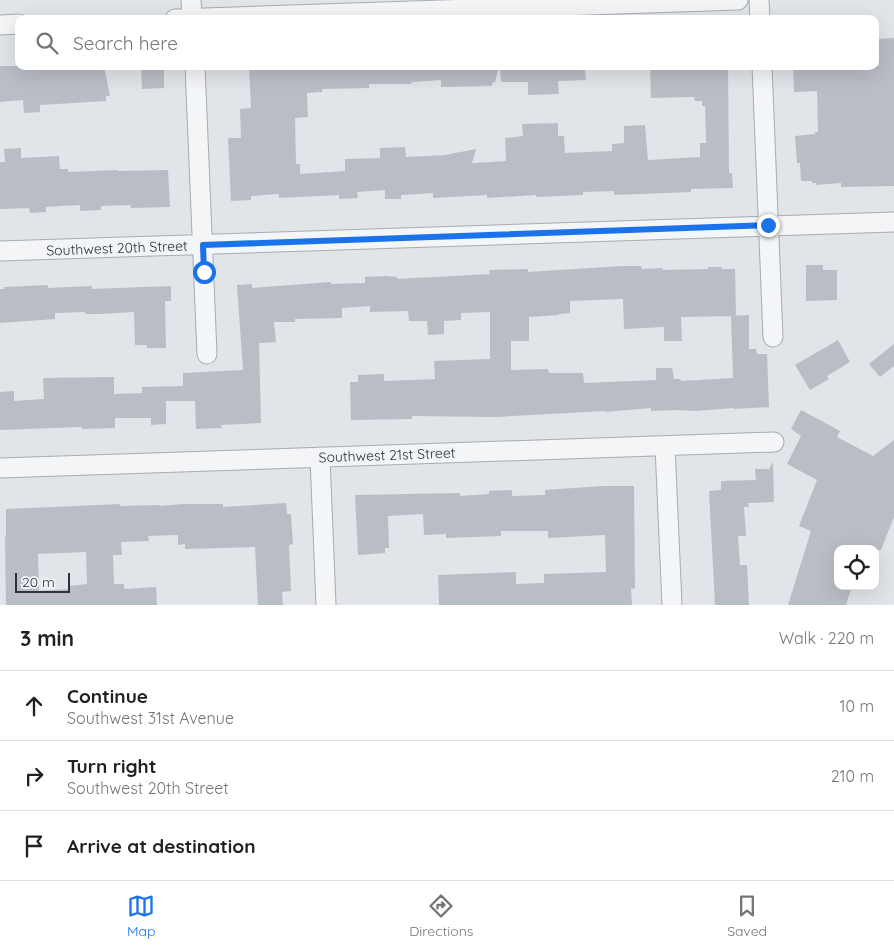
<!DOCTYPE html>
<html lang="en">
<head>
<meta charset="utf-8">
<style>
	:root { --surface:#fff; --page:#f6f6f6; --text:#202124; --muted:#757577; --line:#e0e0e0; --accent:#1a73e8 }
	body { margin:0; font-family:Quicksand,sans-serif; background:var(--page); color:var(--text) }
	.controls { position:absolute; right:15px; bottom:15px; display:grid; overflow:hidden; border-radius:10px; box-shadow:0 5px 20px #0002 }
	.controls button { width:45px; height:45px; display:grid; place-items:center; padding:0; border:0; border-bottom:1px solid var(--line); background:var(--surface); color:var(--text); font:25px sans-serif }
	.scale { position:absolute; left:15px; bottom:12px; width:55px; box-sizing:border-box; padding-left:5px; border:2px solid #2b333f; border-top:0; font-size:14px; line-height:18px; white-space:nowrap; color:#2b333f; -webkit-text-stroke:4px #f1f3f6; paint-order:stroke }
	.stop { position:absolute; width:15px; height:15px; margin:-11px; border:4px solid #1a73e8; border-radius:50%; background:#fff }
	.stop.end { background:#1a73e8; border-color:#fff; box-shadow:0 1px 5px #0008 }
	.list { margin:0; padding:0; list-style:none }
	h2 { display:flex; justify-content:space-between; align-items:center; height:65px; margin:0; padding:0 20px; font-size:21px }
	h2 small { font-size:16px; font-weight:400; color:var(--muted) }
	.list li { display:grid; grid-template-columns:32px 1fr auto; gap:15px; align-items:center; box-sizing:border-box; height:70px; padding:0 20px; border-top:1px solid var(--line) }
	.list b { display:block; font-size:19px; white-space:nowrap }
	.list p { margin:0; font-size:16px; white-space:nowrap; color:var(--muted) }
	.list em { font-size:16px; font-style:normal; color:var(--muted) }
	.icon { flex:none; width:28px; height:28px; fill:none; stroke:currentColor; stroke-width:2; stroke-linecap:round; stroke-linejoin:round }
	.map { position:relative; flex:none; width:894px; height:605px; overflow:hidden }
	.search { position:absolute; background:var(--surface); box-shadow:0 5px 20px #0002; left:15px; right:15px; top:15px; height:55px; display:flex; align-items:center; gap:12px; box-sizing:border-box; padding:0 18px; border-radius:10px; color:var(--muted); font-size:19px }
	.sheet { height:275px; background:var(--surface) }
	nav { display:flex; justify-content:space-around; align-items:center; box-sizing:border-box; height:70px; border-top:1px solid var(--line); background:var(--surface); font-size:14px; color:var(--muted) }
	nav a { display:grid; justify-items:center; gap:2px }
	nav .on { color:var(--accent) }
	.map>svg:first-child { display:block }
</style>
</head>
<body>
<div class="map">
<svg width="894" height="605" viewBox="0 0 894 605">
	<rect width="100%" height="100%" fill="#e1e4e9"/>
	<path fill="#b9bec5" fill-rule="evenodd" d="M894 38V186L841 187V183L816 185V183H812V181H801L800 163H797L795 136 815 134V132H818L817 91 794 92 793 66H879L878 39Z
		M0 66H104L110 96H106V101L40 105V112L24 113 23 100 0 102Z
		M141 66H164V88L142 89Z
		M249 66H499L495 82 492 83V86L441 87V80L411 82 412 84H369V88L322 89V92L307 93 308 117 295 118 296 164H300V174L345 171V159L380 158V148L405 147 406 157 445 155 476 149 472 163 506 161 505 138 523 136 522 124 558 123V136H564L565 153 612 151V144L624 143V126L645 125 648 160 700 157V143H706L705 106H702V101H695L694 97 651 98 650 66H728L729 173H732L733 188 691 189V192L614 195V191L583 192V195L536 197V195L487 198V195L433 198V193L401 195V199H385V190L357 192 358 198 339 199V195L279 198V194L251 196V200L231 201 228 138H241L240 109 251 108Z
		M500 66H585L586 80 558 81 559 94 528 95V82H501Z
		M21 148V158L59 156 60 169H68V172L118 170V171L168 170 170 207 131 208 130 205 101 206V210L80 211V205L46 207V212L30 213 29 208 0 209V162H5L4 149Z
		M806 265H823V270H837V300L806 301Z
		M622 266H641L642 269 663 268V270L708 269V267H722V269H735L736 316 681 317 682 341H664V327L624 329 623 299 570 301V313L559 314V315L529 317V341H511V370L548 369 549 373H583L584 383 656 380V368H672L674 379H680L681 381 733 378 731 316 749 315V349H756L757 354H767L769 407 734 409V408L695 411 677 410 651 411V408L605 412V411L496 417 412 416V419L351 420 350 382H358V375L384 374V381L435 379 434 361 490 359V312L461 313V320L444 321V334L428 335 427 321H409L408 311 370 312V306L342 308V318L295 319V322H274L276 342 259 343 261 423 221 425 222 428 196 429 195 401H166V424L151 425V418H115V428L82 429V427L0 430V392L14 391V401L44 399 43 378 114 377V394L142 393V387L183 386V373L243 370 237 285 252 284V288L331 282V284L365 283V277L386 276 397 277V279L490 274 489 270 528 269V272Z
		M48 285V288L92 286V289L171 286V301H165L166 348H147V345H135L134 312 100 314H85V312L55 313V319L0 323V289H4V287Z
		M838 340 850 362 827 376 829 379 810 390 795 365Z
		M894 344V366L880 377 869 364Z
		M801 410 840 431 837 437 873 456 894 440V517L881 550 838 549V586H852L846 605H788L811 531 799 526 817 480 787 464 801 436 791 429Z
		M773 462 774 502 748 503 749 507H744L746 536H738L740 565H747L749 605H715L709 491 721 490V481L756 480 755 469H769Z
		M603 486H634L635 588 631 589 632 605H439L438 575 516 572V584L544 583V574L606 572 605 535 548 538V531H501V536L446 538V534L424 535 423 514 388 516 389 548H385V553L358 555 355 495 460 493V496L489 494V491L512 490V496L545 495V490Z
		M286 503 287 514H291L293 544 289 545 291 591 282 592 283 605H258L255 547 185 549V544L178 545V535L148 536 149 541 121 542 122 555H113L114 584H124V589L156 587 157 605H6L5 537H6V509L120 504V506L160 505V506L184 504H223V507ZM86 552 87 584 69 586V589L39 591 38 554Z"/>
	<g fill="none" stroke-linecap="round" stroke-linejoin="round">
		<defs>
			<path id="minor" d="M191 0 192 19
				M759 0 760 19
				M175 19 738 0
				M0 25 19 24
				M195 66 207 354
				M762 66 773 337
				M0 251 894 222
				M665 446 672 605
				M320 457 326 605
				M0 468 774 442"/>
		</defs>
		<use href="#minor" stroke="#a7abb3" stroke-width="21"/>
		<use href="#minor" stroke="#f4f5f7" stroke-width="19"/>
	</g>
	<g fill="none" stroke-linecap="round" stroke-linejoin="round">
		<path stroke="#1a73e8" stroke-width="6" d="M204 272 203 245 768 225"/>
	</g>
	<g text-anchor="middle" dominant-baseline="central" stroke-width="5" stroke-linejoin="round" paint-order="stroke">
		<g font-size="14" fill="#2b333f" stroke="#f1f3f6">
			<text transform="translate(117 248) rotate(-2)">Southwest 20th Street</text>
			<text transform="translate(387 455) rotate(-2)">Southwest 21st Street</text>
		</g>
	</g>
</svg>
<div class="controls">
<button><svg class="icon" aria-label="locate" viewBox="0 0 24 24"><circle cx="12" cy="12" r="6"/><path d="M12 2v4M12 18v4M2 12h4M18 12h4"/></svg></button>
</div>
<div class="scale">20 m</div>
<div class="stop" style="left:204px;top:272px"></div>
<div class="stop end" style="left:768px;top:225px"></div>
<div class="search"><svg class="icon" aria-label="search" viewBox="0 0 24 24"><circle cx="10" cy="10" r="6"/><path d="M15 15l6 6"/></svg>Search here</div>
</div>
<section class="sheet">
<h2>3 min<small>Walk · 220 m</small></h2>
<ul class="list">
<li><svg class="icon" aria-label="ahead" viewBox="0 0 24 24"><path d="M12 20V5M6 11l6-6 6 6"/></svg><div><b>Continue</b><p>Southwest 31st Avenue</p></div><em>10 m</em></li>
<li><svg class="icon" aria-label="right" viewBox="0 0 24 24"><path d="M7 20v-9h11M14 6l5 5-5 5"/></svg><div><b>Turn right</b><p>Southwest 20th Street</p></div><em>210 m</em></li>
<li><svg class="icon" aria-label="arrive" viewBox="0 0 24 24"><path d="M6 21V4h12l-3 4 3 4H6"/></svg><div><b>Arrive at destination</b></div></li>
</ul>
</section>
<nav>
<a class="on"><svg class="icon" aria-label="map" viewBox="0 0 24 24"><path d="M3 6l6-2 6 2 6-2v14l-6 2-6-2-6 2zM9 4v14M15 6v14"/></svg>Map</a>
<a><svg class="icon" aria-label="directions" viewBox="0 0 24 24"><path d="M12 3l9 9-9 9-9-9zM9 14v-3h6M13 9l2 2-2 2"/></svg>Directions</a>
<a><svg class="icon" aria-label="saved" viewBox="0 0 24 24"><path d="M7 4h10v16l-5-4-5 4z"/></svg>Saved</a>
</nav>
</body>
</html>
